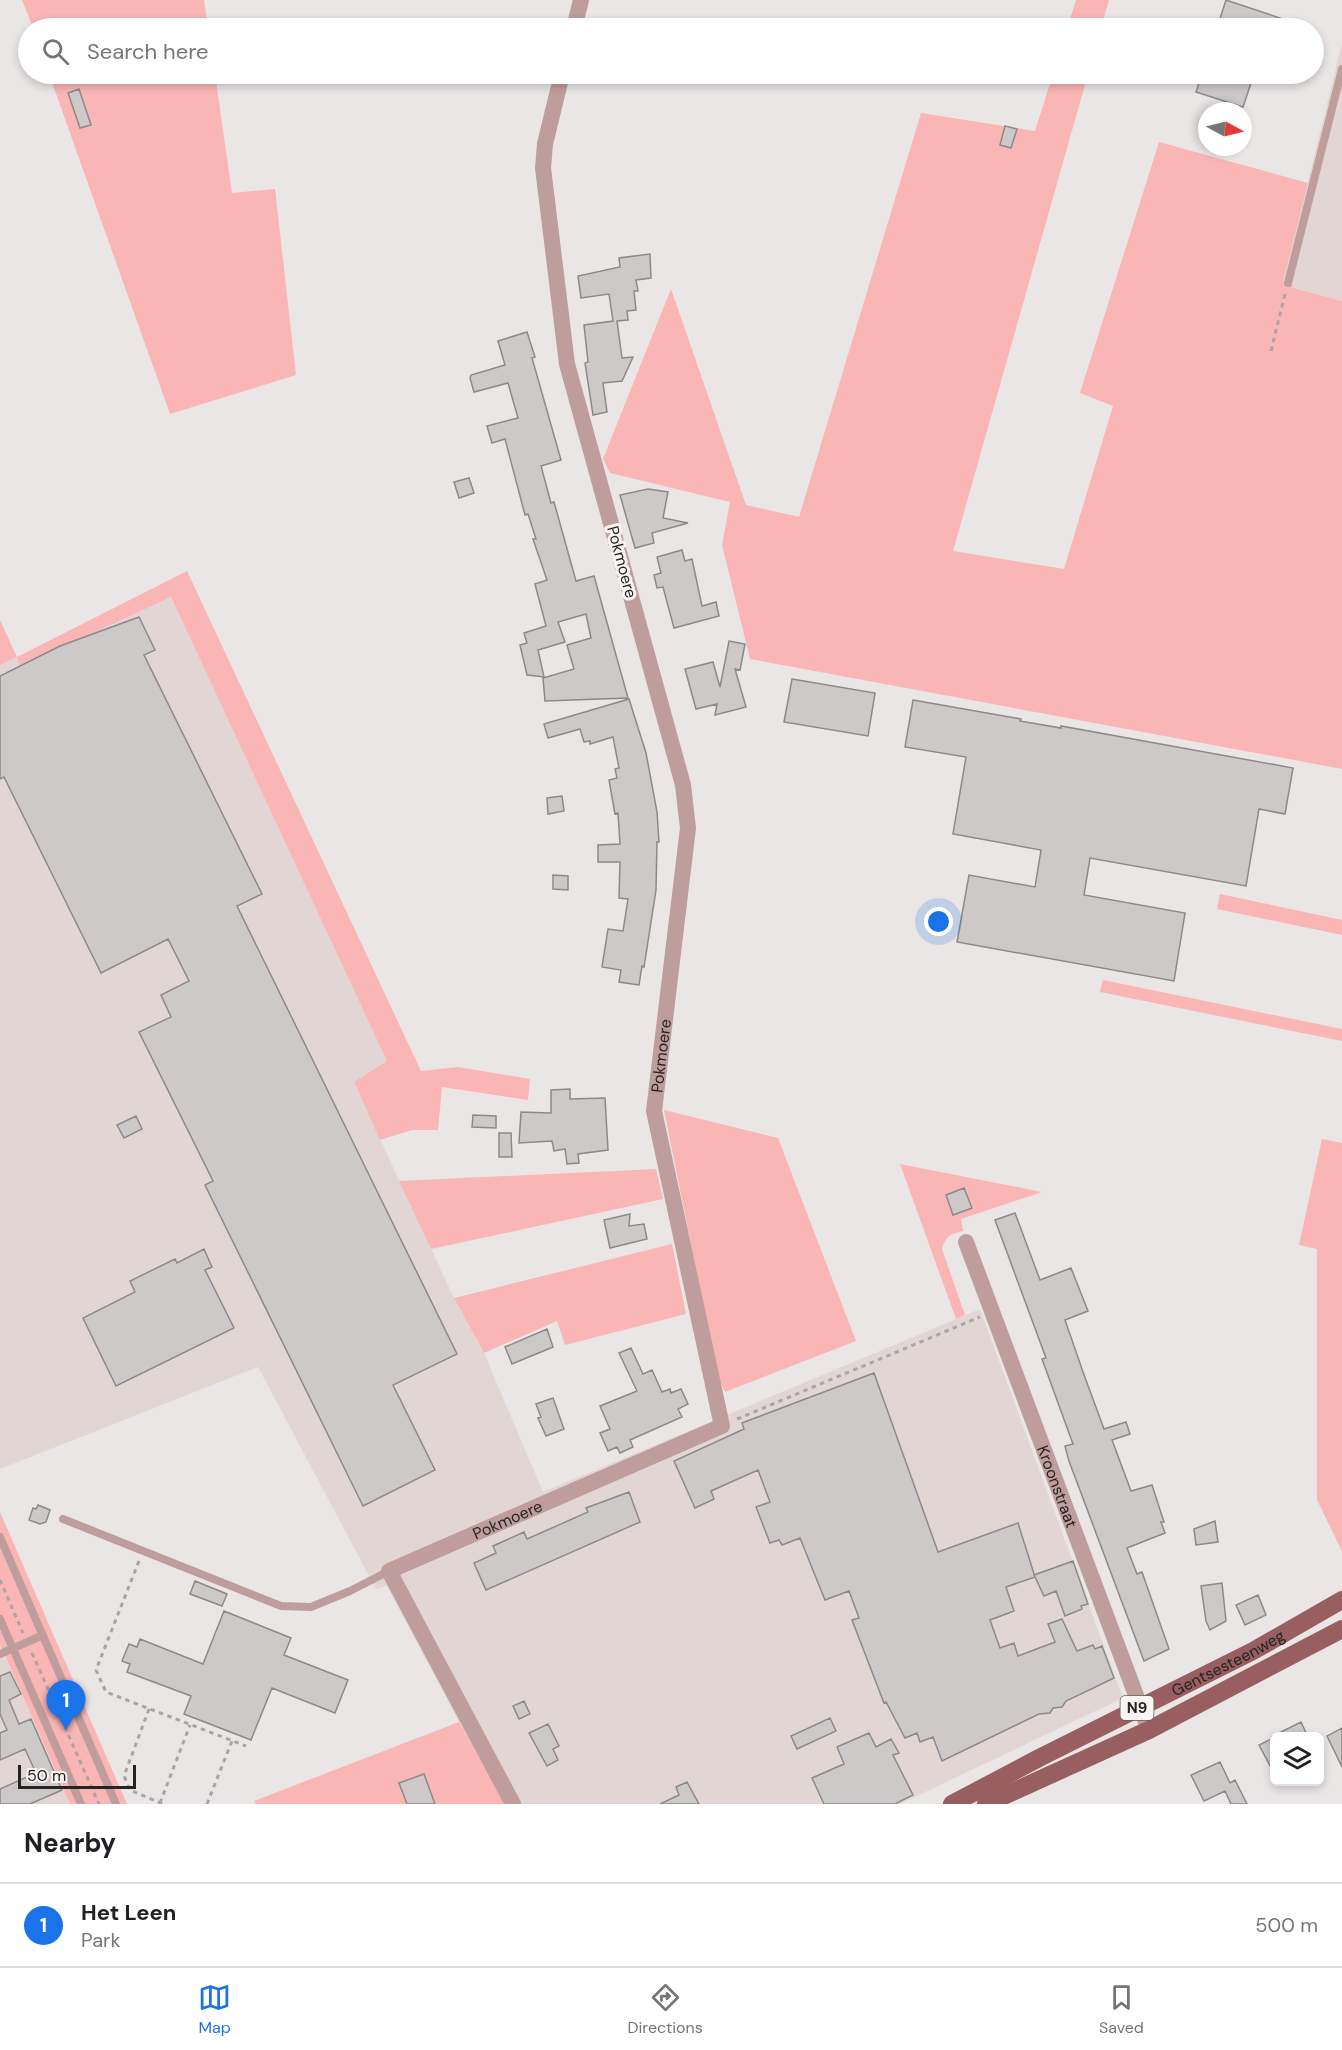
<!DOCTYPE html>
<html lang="en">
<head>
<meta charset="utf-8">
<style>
	:root { --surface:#fff; --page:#f2f2f2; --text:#202124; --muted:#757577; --line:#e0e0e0; --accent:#1a73e8 }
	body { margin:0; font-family:"DM Sans",sans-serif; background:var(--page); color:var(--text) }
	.controls { position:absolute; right:18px; bottom:18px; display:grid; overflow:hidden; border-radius:9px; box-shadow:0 3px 9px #0003 }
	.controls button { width:54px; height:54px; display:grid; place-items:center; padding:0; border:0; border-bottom:2px solid var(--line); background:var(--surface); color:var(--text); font:30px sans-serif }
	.compass { position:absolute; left:1198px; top:102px; width:54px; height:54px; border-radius:50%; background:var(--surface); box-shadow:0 3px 9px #0003; rotate:97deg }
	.scale { position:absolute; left:18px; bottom:15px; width:118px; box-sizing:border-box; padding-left:6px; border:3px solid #252424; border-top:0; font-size:16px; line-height:21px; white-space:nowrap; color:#252424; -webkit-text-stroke:4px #f8f4f3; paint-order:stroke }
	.you { position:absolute; left:939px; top:922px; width:21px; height:21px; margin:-15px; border:4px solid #fff; border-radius:50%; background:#1a73e8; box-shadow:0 0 0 9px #1a73e833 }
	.badge { display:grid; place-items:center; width:39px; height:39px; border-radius:50%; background:var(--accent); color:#fff; font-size:20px; font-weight:700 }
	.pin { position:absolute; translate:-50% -50px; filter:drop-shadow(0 2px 3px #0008) }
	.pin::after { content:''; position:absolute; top:32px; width:21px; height:18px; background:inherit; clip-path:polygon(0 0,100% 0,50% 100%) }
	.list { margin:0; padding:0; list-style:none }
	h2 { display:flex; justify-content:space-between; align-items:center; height:78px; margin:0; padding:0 24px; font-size:26px }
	h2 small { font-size:20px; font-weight:400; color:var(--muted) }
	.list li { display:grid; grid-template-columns:39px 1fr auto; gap:18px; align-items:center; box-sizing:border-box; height:84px; padding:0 24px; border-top:2px solid var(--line) }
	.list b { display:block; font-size:22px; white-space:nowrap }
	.list p { margin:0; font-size:20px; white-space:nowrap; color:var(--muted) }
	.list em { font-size:20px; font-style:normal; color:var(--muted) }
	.icon { flex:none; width:33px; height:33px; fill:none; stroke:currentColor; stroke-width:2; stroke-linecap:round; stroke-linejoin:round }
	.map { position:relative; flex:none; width:1342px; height:1804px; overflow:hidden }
	.search { position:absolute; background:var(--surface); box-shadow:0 3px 9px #0003; left:18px; right:18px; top:18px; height:66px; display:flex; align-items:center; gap:15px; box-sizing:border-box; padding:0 21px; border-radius:33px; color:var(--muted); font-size:22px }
	.sheet { height:162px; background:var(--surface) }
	nav { display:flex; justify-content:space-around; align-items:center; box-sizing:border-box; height:84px; border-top:2px solid var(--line); background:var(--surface); font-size:16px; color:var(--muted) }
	nav a { display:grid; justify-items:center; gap:3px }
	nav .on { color:var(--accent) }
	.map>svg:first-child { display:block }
</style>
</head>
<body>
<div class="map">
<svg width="1342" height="1804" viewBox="0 0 1342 1804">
	<rect width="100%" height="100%" fill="#ebe6e6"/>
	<path fill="#e2d6d5" d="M1342 43V301L1292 288 1283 282Z
		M171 597 388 1061 354 1083 454 1298 484 1353 543 1492 980 1309 1123 1698 900 1804H507L459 1722 387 1586 376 1589 258 1367 0 1469V665L17 657 20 666Z
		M0 1644 5 1656 70 1804H0Z"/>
	<path fill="#fab5b5" d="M22 0H204L208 28H33Z
		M1076 0H1109L1101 28H1067Z
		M49 74H215L232 193 275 189 296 375 170 414Z
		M1053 74H1088L953 551 1064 569 1113 406 1080 393 1159 142 1308 183 1283 282 1293 285V288L1342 301V769L750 659 722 545 730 502 610 473 603 459 671 289 746 505 799 517 921 113 1035 131Z
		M187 571 421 1071 458 1067 530 1079 528 1100 442 1087 438 1130H412L380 1140 354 1082 387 1061 171 597 20 667 17 657 0 665V620L17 657Z
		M1220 894 1342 920V935L1217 909Z
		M1103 980 1342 1029V1041L1100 992Z
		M664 1110 778 1138 856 1341 725 1392 718 1378Z
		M1322 1139 1342 1143V1551L1317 1500V1249L1299 1245Z
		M900 1164 1042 1192 961 1219 963 1231C950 1234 946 1236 942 1249L965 1315 956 1319Z
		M656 1169 663 1199 431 1249 399 1181Z
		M672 1244 686 1314 565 1345 557 1321 484 1353 454 1298Z
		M0 1512 127 1804H70L0 1644Z
		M459 1722 507 1804H256L254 1801Z"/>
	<path fill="#cdc9c9" stroke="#8d8989" stroke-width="1.5" d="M1226 0 1304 26 1303 28H1217Z
		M1202 74H1254L1243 107 1196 92Z
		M79 89 91 125 80 128 68 93Z
		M1005 126 1017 129 1011 148 1000 145Z
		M650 254 651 278 636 280 638 291H634L636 310 627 311 628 320 617 321 622 358 633 357 622 381 603 383 607 412 593 415 585 363 588 362 584 325 613 321 609 294 581 298 578 276 620 267 619 258Z
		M527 332 535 357 532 358 561 460 541 466 551 503 554 502 576 581 594 576 628 698 545 701 543 678 574 669 567 645 591 638 586 614 558 622 565 642 538 650 544 677 527 675 520 645 527 643 524 633 546 626 535 584 547 580 533 539H536L528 514 525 515 505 439 492 443 487 426 518 418 508 383 474 392 470 378 471 375 505 365 498 341Z
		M469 478 474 493 459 498 454 482Z
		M648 489 668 492 663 518 688 523 652 533 654 543 635 548 620 495Z
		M682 550 685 561 692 559 702 606 716 602 719 616 674 628 663 587 657 588 654 575 661 573 657 557Z
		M139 617 155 650 144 655 262 894 237 906 457 1354 393 1385 435 1470 363 1506 205 1185 213 1181 139 1032 171 1017 161 995 189 981 168 939 101 973 4 777 0 779V676L60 646Z
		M729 641 745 644 740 670 735 669 746 707 715 715 717 704 696 709 685 669 713 662 720 687Z
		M792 679 875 693 868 736 784 722Z
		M629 699 646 753 657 812 659 842H657L656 890 644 967 642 966 639 985 619 982 621 970 602 967 608 929 623 931 628 899 619 898 620 862H598V845L620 844 618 813 615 814 609 780 617 778 615 769 619 768 613 737 590 744V741L584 742 580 729 548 738 544 724Z
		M913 700 1021 719 1020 721 1061 728V726L1293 768 1285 814 1259 809 1246 886 1090 858 1084 895 1185 913 1174 981 957 942 969 875 1035 887 1041 850 953 834 966 757 905 747Z
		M562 796 564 811 548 814 547 798Z
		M553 875 568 876V890L553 889Z
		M570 1089V1099L605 1098 608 1150 578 1154 579 1163 567 1164 565 1149 554 1151 552 1141 519 1143 521 1112 551 1113V1090Z
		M473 1115 496 1116V1128L472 1127Z
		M136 1116 142 1129 124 1138 117 1125Z
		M499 1133H511L512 1157H499Z
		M964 1188 972 1208 953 1215 946 1195Z
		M1015 1213 1040 1280 1071 1268 1088 1311 1065 1320 1083 1372 1104 1429 1126 1422 1130 1434 1112 1440 1131 1491 1152 1485 1164 1522H1161L1165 1533 1127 1548 1137 1574 1142 1572 1169 1649 1144 1661 1069 1461 1065 1446 1073 1444 1042 1359 1046 1358 995 1220Z
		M630 1214 629 1226 644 1224 647 1239 610 1248 604 1220Z
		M204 1249 212 1267 205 1270 234 1328 116 1386 83 1318 135 1292 130 1281 175 1259 177 1263Z
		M547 1329 553 1347 512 1364 505 1347Z
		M631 1348 643 1374 652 1370 662 1392 670 1389 671 1393 681 1389 688 1404 678 1409 682 1417 630 1440 633 1447 620 1453 617 1447 608 1451 600 1433 610 1429 600 1406 637 1391 619 1353Z
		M874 1373 938 1552 1018 1523 1035 1577 1006 1587 1014 1611 990 1620 1000 1648 1014 1643 1018 1656 1055 1642 1048 1624 1062 1619 1077 1651 1093 1645 1095 1649 1102 1646 1114 1678 1066 1701 1062 1707 1053 1708 1050 1713 1039 1714 942 1761 933 1737 920 1742 917 1733 905 1738 886 1702 884 1703 852 1620 859 1618 849 1591 825 1600 800 1538 782 1545 779 1540 770 1543 756 1507 770 1502 758 1470 711 1491 714 1499 695 1508 674 1461 744 1429 742 1423Z
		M553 1398 564 1429 546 1436 538 1418 541 1417 536 1404Z
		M629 1492 640 1522 486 1590 474 1563 496 1553 493 1546 524 1532 527 1539 588 1512 586 1508Z
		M38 1505 50 1510 46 1522 40 1524 29 1520 33 1508 36 1509Z
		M1215 1521 1218 1542 1196 1545 1194 1529Z
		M1073 1561 1088 1604 1081 1606 1082 1609 1065 1616 1056 1591 1044 1596 1034 1575Z
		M195 1581 227 1594 222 1606 190 1594Z
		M1222 1583 1226 1621 1210 1630 1206 1621 1201 1586Z
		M1258 1595 1266 1615 1245 1625 1236 1605Z
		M224 1611 291 1638 284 1655 348 1680 335 1713 272 1688 251 1740 184 1714 191 1696 127 1672 130 1664 122 1661 129 1644 137 1647 140 1639 203 1664Z
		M10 1672 21 1694 9 1700 19 1724 31 1719 62 1790 30 1804H0V1789L36 1773 25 1749 0 1760V1733L7 1730 0 1714V1676Z
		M524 1701 530 1714 519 1719 513 1706Z
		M830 1718 836 1731 797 1749 791 1736Z
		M1301 1722 1308 1737H1271Z
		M548 1724 559 1746 553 1749 558 1760 547 1766 529 1733Z
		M1342 1728V1767L1327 1736Z
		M869 1733 876 1747 891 1739 899 1753 893 1755 913 1795 895 1804H824L812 1778 844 1764 837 1747Z
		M1275 1737V1775L1259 1745Z
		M1220 1762 1230 1783 1235 1780 1247 1804H1231L1225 1791 1204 1801 1191 1775Z
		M424 1774 435 1804H407L399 1783Z
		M687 1782 699 1804H660L679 1795 676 1787Z"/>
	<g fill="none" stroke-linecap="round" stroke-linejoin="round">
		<path stroke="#a8a5a5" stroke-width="3" stroke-dasharray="4.5 4.5" stroke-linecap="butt" d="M1271 351 1285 294
			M737 1419 980 1317
			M139 1561 96 1670 106 1692 246 1746
			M0 1580 23 1633
			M32 1653 99 1804
			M149 1709 124 1776 130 1790 163 1804
			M160 1803 190 1725
			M207 1804 232 1741"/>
		<path stroke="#bf9d9d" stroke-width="8" d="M1288 283 1342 69
			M63 1519 281 1606 311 1607 350 1591 389 1571
			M0 1537 116 1804
			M0 1619 81 1804
			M0 1654 43 1635"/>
		<g stroke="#bf9d9d" stroke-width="16">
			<path d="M574 28 581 0"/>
			<path id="s1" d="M966 1242 1149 1730"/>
			<path id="s2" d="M513 1804 389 1571 722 1426 654 1111 688 828 683 785 567 364 543 168 545 144 562 74"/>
		</g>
		<g stroke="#995e5f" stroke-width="18">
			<path id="s3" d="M952 1804 1039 1758 1253 1651 1342 1600"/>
			<path d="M986 1804 1149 1730 1342 1629"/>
		</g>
	</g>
	<g text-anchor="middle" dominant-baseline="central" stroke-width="6" stroke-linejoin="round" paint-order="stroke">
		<rect fill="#f8f4f3" stroke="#646262" stroke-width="1.5" x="1120.5" y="1696" width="33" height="24" rx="4.5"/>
		<g font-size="15" font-weight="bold" fill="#252424">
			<text x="1137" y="1708">N9</text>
		</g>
		<g font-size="16" fill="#252424" stroke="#f8f4f3">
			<text transform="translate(622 562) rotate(75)">Pokmoere</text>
			<text stroke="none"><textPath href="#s2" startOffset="1005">Pokmoere</textPath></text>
			<text stroke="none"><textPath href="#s1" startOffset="261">Kroonstraat</textPath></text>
			<text stroke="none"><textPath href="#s2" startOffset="393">Pokmoere</textPath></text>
			<text stroke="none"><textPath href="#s3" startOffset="310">Gentsesteenweg</textPath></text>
		</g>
	</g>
</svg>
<div class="controls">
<button><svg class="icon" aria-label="layers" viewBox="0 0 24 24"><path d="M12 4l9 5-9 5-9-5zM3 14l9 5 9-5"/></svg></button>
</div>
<svg class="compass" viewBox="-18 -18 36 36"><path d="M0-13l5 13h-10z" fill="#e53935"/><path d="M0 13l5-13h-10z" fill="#757577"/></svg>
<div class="scale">50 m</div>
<div class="you"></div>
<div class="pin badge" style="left:66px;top:1730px">1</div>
<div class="search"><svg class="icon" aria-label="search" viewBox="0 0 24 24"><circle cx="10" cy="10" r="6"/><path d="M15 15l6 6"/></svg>Search here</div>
</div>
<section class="sheet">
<h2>Nearby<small></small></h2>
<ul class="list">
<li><span class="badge">1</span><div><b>Het Leen</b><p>Park</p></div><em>500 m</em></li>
</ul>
</section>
<nav>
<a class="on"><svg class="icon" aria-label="map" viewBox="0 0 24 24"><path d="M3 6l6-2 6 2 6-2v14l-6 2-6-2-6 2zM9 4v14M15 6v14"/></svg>Map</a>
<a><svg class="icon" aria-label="directions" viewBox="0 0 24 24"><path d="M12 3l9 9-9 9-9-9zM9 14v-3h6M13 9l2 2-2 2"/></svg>Directions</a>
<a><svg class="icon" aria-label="saved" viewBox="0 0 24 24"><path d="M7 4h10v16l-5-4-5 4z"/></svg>Saved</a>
</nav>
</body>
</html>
